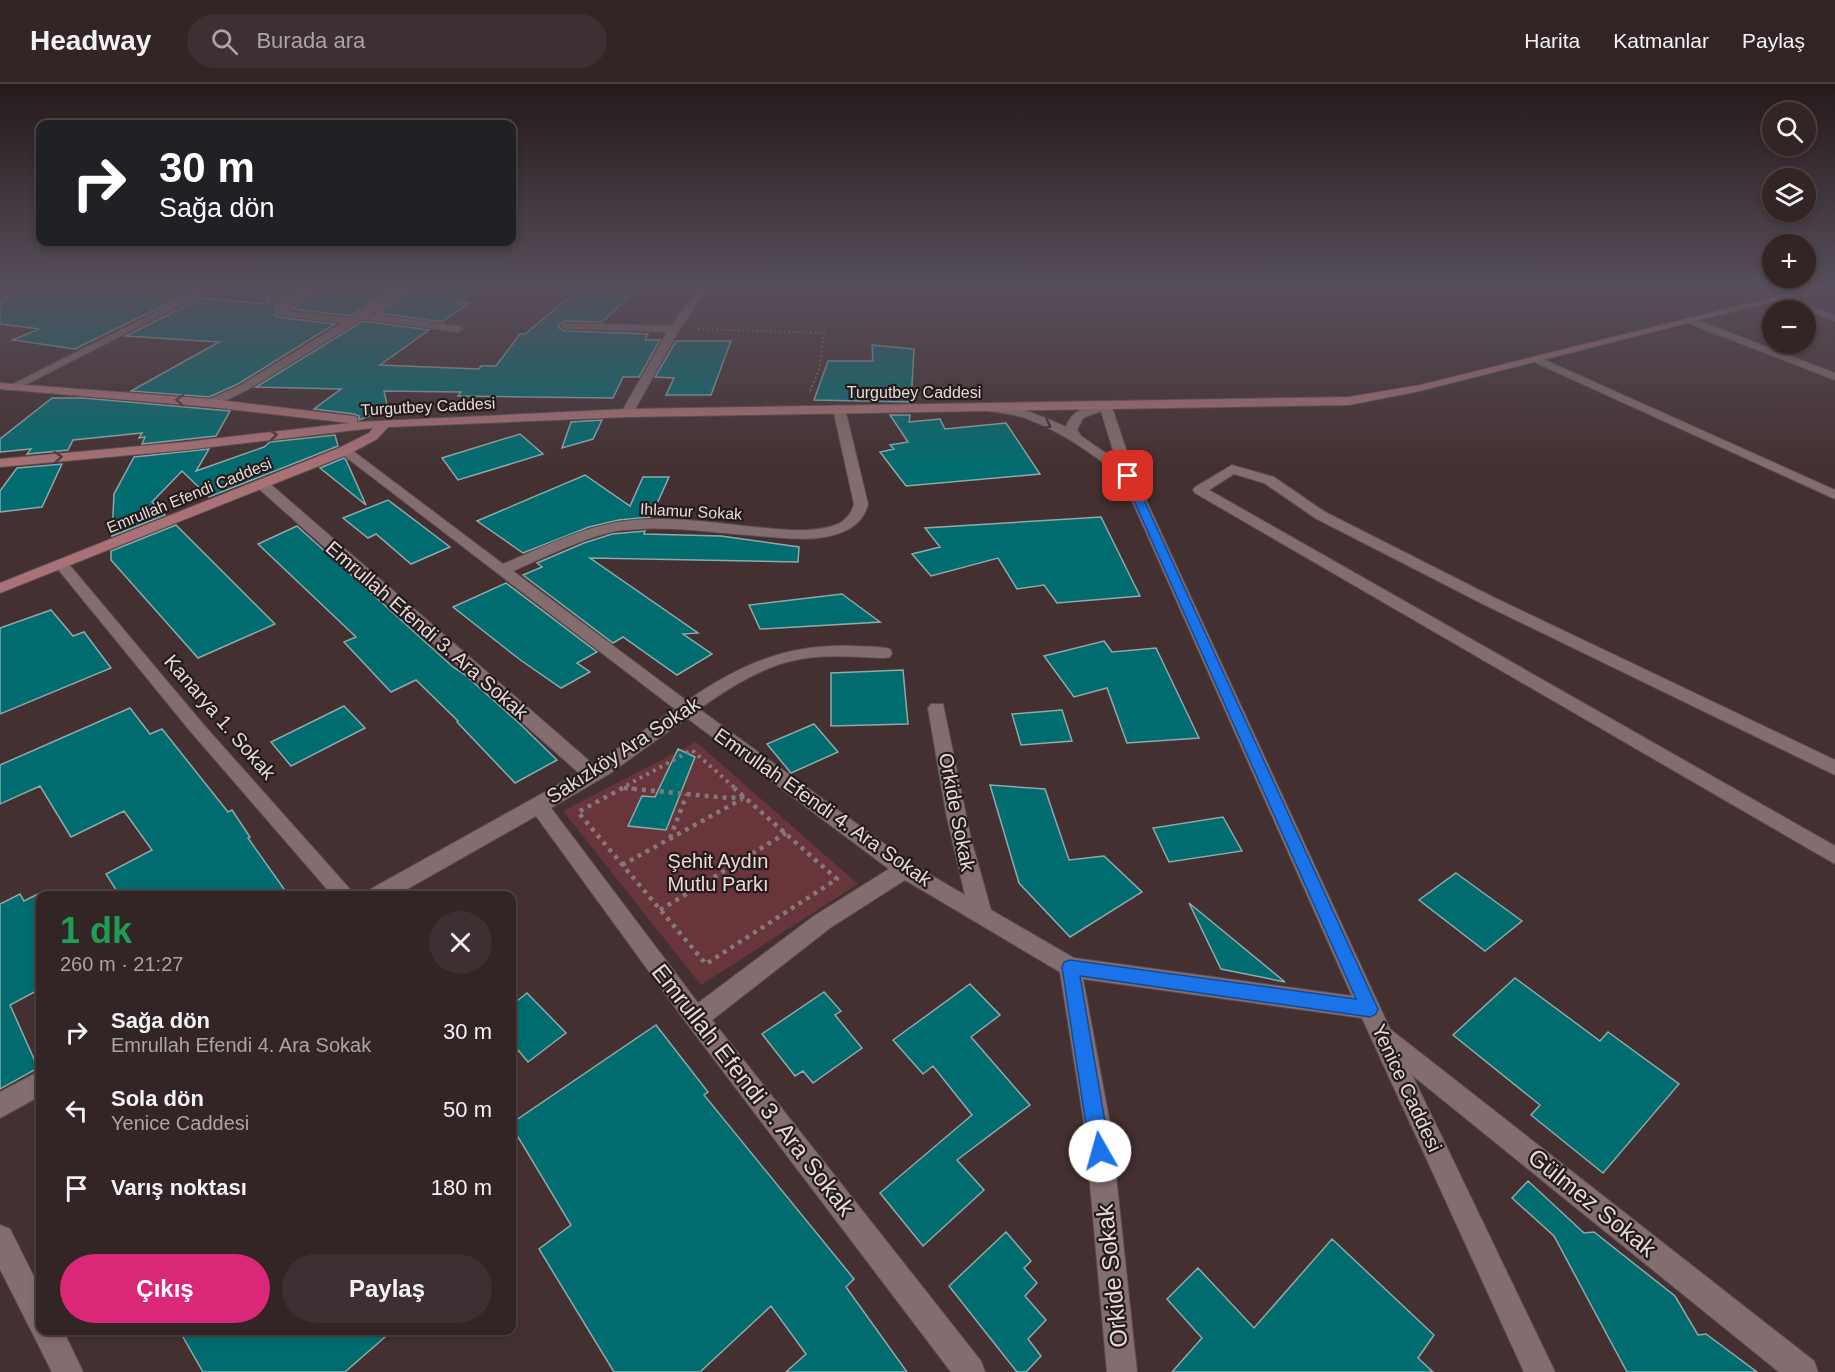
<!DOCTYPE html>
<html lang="tr">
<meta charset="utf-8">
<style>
body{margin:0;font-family:Helvetica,sans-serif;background:#3e3032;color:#f1f3f6;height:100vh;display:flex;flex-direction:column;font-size:22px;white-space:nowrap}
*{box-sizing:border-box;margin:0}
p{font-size:20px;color:#a9a4a7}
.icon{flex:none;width:33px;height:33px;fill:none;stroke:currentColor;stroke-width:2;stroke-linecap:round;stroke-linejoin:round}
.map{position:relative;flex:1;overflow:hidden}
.drawer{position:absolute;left:36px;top:807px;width:480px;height:444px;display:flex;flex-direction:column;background:#332425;border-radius:12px;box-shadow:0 3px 9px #0003,0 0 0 2px #4e4142}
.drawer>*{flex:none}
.guide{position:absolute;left:36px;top:36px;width:480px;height:126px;border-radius:12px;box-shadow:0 3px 9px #0003,0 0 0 2px #4e4142;background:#202124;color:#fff;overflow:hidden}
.fabs{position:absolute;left:1762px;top:18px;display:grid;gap:12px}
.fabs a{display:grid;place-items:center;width:54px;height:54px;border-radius:50%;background:#332425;box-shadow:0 3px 9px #0003,0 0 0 2px #4e4142;font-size:30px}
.pin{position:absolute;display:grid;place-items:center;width:51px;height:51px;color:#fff;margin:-26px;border-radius:12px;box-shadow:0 3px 9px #0006}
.me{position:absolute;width:66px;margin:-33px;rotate:353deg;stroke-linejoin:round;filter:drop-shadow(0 0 4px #0008)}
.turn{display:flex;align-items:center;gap:21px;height:126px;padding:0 24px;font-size:27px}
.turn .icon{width:78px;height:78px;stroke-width:2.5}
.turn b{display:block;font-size:42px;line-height:51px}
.round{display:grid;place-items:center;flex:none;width:63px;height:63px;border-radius:32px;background:#3e3032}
.head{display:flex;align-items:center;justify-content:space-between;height:102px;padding:0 24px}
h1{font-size:36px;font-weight:700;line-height:45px;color:#1e9e55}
.cta{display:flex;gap:12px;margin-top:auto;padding:12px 24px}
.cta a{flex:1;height:69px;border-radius:36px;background:#db2777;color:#fff;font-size:24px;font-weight:700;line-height:69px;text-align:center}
.cta a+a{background:#3e3032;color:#f1f3f6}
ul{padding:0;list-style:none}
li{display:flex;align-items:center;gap:18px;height:78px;padding:0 24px}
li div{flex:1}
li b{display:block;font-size:22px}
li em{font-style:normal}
header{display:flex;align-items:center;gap:36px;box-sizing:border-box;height:84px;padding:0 30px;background:#332425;border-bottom:2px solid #4e4142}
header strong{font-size:28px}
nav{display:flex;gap:33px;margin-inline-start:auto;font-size:21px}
.search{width:420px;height:54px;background:#3e3032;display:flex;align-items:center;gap:15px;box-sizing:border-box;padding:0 21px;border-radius:33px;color:#a9a4a7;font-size:22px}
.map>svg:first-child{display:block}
</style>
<header>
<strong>Headway</strong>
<div class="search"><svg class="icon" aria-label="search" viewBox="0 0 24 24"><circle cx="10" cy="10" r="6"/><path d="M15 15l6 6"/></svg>Burada ara</div>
<nav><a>Harita</a><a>Katmanlar</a><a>Paylaş</a></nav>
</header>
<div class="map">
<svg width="1835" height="1288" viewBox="0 0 1835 1288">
<rect width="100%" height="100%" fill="#443031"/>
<!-- green -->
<path fill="#68353a" d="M696,658L858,800L701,901L563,727Z"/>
<!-- building -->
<path fill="#016c70" stroke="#8fa9aa" stroke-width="1.5" d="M31,205H119L183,212L75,265L13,256L39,245L0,240V217Z
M268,205H301L277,219L275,231L277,233L335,240L238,300L209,313L131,307L219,258L126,252L201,214L267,220Z
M318,205H395L350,232L292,225Z
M412,205H478L457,218L469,219L442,238L377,229Z
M578,206L631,210L602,238L565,237L559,240V244L565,247L648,250L645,256H660L639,293H623L613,314L458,312L461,308L384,307L388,325L359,336V332L354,330L314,325L341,305L256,303L363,237L429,246L380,281L479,285L481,282H496L520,250H525Z
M676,257H731L711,311H666L674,294L655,293Z
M872,261L914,265L911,318L814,316L828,277H873Z
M52,314H83L230,327L216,352L142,360L145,353L139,354L142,349L73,356L68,366L27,370L31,365L0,368V355Z
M890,331H910L909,338L940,335L945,345L1006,339L1040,390L906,402L880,368L894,365L890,361L908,358Z
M602,336L593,355L562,364L571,338Z
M520,350L543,370L458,396L442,374Z
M335,351L338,362L209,413L182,387L152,418L165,431L112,452L114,410L134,373L209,365L196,387L264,363L270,358Z
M344,374L346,376L366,421L320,384Z
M62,380L42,423L0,428V407L17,384Z
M585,391L630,422L643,393H669L651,433L619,436L589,443L523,469L477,437Z
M388,416L450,463L411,480L376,450L368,454L343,434Z
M1101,433L1140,512L1057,519L1044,501L1017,505L998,474L931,492L912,470L940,463L925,444Z
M176,441L275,540L198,574L111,476V467Z
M297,442L453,583L464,590L519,639L557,676L515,699L457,638L458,637L416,596L391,608L344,558L356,553L258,460Z
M645,447L644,450L721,452L799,463L798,478L590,474L698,549L683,550L712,570L677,591L623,553L613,559L523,491L542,483L537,479L584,459L612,450Z
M506,499L597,568L577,579L590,588L561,604L519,575L453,523Z
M842,510L880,538L760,545L749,521Z
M51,526L73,552L84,548L111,584L0,630V544Z
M1104,557L1112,568L1156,564L1199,654L1127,659L1107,604L1074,613L1044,572Z
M903,586L908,640L831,642V589Z
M344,622L365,644L291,682L271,658Z
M130,624L150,650L162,645L228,728L232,726L250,753L248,754L289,812H120L106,790L152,766L124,727L71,753L40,702L0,720V681Z
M1062,626L1072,657L1021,661L1012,630Z
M814,640L838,668L791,689L767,660Z
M678,665L695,673L666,746L628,742L642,712L655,713Z
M990,701L1045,705L1069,776L1104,772L1142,808L1070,853L1019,799Z
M1223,733L1242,767L1169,778L1153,744Z
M1456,789L1522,837L1485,867L1419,816Z
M40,809V905L10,921L38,984L0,1005V820L20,810L24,817Z
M1189,819L1285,898L1221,885Z
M1515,894L1600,957L1608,948L1679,1000L1603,1089L1531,1031L1540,1021L1453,951Z
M970,900L1000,931L971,953L1030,1021L957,1076L984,1106L923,1162L880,1109L972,1031L933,982L923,990L893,956Z
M824,908L841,927L835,931L862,964L813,999L803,987L795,992L762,950Z
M527,909L566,949L528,978L512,959V921Z
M656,941L708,1008L704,1011L854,1195L846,1203L907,1288H786L806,1270L771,1222L700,1288H614L539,1165L571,1141L512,1043V1039Z
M1528,1097L1584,1149L1594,1148L1675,1212L1698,1251L1706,1250L1757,1288H1627L1554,1152L1512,1114Z
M1006,1148L1031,1177L1024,1184L1037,1199L1025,1212L1046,1236L1028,1255L1041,1272L1026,1288H1017L949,1202Z
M1332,1155L1434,1251L1418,1274L1433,1288H1172L1202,1254L1167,1215L1198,1184L1254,1244Z
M179,1246H393L345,1288H203Z"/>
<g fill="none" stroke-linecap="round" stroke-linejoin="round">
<defs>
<path id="minor" d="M201,205H213L15,306H7L5,304Z
M305,205H316L286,227L351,234L399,205H410L371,230L458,242L463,245L458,248L363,235L247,306L215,322H207V316L239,302L342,239L277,231L278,221Z
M698,205H708L679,246L633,329L627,333L623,332L621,329L667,248L565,245L560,242L565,239L671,242Z
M1778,211L1835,231V237L1775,216L1773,214Z
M1689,233L1835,289V296L1685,238L1684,236Z
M1536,272L1835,406V415L1532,277L1531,275Z
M1106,319L1112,323L1135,392L1390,945L1814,1277L1818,1288H1779L1412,991L1555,1288H1524L1362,934L1083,895L1111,1045L1137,1288H1107L1085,1045L1060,888L905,796L830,844L712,936L981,1277L985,1288H951L688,941L536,732L395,812H366L369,806L579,689L258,404L256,401L258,398H268L594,681L675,625L338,367L344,363L349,364L503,480C539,465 581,444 619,438C666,430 718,440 765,444C786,446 808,448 829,443C842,440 851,432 854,420L833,325L839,321L845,325L868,420C864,436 853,445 837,450C813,458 785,454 760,452C715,449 669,441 624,446C593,449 543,474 513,487L687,617C740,580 787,560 853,562C865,563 878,562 890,565L892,569L890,573L884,574C857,573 828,570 801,575C764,581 729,604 699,625L912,780L965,811L946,729L928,624L931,620H943L971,755L991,826L1074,874L1352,912L1121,392C1091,369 1061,347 1025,334C1013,330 1000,329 988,327L986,324C1000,312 1050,336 1066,343C1072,325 1088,322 1106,319ZM1101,327L1116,376L1081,352L1077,346L1083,334ZM687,634L889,785L814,832L698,919L551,724L609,690Z
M1232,381L1274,393L1325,428L1495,514L1835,676V691L1483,520L1315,434L1264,399L1234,390L1209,406L1835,762V780L1195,409L1193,406L1195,403Z
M62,477L67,478L203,640L356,812H333L191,648L57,484L55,481Z
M40,987V1012L0,1034V1008Z
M0,1141L10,1145L40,1205V1246H63L83,1288H52L0,1185Z"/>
<path id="major" d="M1806,205H1822L1420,307L1349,321L627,333L388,343L377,355L349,370L0,509V499L339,364L369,349L373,344L185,366L0,383V375L185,358L350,339L211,323L0,305V299L211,315L353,332L357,333V338L627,325L1349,313L1420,301Z"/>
</defs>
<!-- minor casing -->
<use href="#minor" stroke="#5e4e4f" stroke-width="2"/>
<!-- major casing -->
<use href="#major" stroke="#5e4e4f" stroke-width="2"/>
<!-- path-far2 -->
<path stroke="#877" stroke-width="2" stroke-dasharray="1.5 3" stroke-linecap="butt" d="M698,245L824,249L819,285L810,308"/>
<!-- path-far1 -->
<path stroke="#877" stroke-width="4" stroke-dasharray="3 4.5" stroke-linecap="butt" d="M624,704L637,705
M620,705L692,666L736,705"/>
<!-- path -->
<path stroke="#877" stroke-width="4.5" stroke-dasharray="4 5" stroke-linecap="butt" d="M623,704L578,728L706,880L837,795L734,704
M624,704L728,714L745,713
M670,754L687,710
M622,781L742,715
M660,826L786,749"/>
<!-- minor -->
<use href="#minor" fill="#846d6e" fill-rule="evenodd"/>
<!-- major -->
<use href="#major" fill="#a87276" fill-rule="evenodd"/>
</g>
<!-- one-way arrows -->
<defs><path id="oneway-chevron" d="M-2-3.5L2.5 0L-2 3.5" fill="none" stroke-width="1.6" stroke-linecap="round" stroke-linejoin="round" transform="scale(1.5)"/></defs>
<g stroke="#52393b">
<use href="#oneway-chevron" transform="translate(180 316) rotate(-176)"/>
<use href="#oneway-chevron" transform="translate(273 351) rotate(-6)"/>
<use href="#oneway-chevron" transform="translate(58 373) rotate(-5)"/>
</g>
<use stroke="#3c3030" href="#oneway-chevron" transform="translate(1047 341) rotate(26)"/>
<!-- sky -->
<linearGradient id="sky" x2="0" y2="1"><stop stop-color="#251a1b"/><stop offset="0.53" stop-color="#564e5a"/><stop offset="1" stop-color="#564e5a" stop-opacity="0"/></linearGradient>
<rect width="1835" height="385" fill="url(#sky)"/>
<!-- route -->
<path fill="#1a73e8" stroke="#114b97" stroke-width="1.5" d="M1128,388L1133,392L1378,925L1376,930L1370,933L1080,892L1110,1067L1107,1074L1100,1077L1093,1074L1090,1067L1062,883L1064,878L1070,876L1356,915L1123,392Z"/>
<g text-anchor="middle" stroke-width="4.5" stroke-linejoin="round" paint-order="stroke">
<!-- far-street labels -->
<g font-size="16" fill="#e6d9d9" stroke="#241b1b">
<text x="914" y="314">Turgutbey Caddesi</text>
<text transform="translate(428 322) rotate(-3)" y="6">Turgutbey Caddesi</text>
<text transform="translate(189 411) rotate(-22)" y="6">Emrullah Efendi Caddesi</text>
<text transform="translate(691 427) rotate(3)" y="6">Ihlamur Sokak</text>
</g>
<!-- street labels -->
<g font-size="20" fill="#e6d9d9" stroke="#241b1b">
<text transform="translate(427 546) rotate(41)" y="7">Emrullah Efendi 3. Ara Sokak</text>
<text transform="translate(220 633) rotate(49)" y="7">Kanarya 1. Sokak</text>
<text transform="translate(623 666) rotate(-33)" y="7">Sakızköy Ara Sokak</text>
<text transform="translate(823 723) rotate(35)" y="7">Emrullah Efendi 4. Ara Sokak</text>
<text transform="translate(957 728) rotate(79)" y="7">Orkide Sokak</text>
<text transform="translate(1407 1004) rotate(65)" y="7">Yenice Caddesi</text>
</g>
<!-- park labels -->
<g font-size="20" fill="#efd7d8" stroke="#241b1b">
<text x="718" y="784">Şehit Aydın<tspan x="718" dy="23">Mutlu Parkı</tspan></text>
</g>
<!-- near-street labels -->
<g font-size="24" fill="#e6d9d9" stroke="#241b1b">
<text transform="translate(753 1006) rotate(52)" y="8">Emrullah Efendi 3. Ara Sokak</text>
<text transform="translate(1592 1119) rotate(39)" y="8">Gülmez Sokak</text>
<text transform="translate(1112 1192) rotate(-96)" y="8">Orkide Sokak</text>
</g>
</g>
</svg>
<div class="fabs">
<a><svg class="icon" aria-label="search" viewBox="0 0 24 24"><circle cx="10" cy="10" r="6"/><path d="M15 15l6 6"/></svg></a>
<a><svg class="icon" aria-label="layers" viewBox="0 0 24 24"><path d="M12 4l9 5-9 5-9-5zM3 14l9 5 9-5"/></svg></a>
<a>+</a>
<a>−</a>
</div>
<div class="pin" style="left:1128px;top:392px;background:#d93025"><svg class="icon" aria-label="arrive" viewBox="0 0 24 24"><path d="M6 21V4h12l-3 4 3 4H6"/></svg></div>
<svg class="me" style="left:1100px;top:1067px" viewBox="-20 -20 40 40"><circle r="19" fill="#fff"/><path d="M0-13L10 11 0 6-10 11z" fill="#1a73e8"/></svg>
<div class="guide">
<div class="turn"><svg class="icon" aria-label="right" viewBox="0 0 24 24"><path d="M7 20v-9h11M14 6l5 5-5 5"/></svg><div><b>30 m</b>Sağa dön</div></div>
</div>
<section class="drawer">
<div class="head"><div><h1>1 dk</h1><p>260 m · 21:27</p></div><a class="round"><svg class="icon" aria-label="close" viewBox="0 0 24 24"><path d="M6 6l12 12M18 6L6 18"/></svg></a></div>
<ul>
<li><svg class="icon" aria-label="right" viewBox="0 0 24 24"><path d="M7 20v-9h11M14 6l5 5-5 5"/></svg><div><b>Sağa dön</b><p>Emrullah Efendi 4. Ara Sokak</p></div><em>30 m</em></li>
<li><svg class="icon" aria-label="left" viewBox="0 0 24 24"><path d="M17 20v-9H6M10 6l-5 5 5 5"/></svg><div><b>Sola dön</b><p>Yenice Caddesi</p></div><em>50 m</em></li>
<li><svg class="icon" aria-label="arrive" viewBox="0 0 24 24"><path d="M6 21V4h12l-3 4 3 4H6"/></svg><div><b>Varış noktası</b></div><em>180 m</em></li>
</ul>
<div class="cta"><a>Çıkış</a><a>Paylaş</a></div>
</section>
</div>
